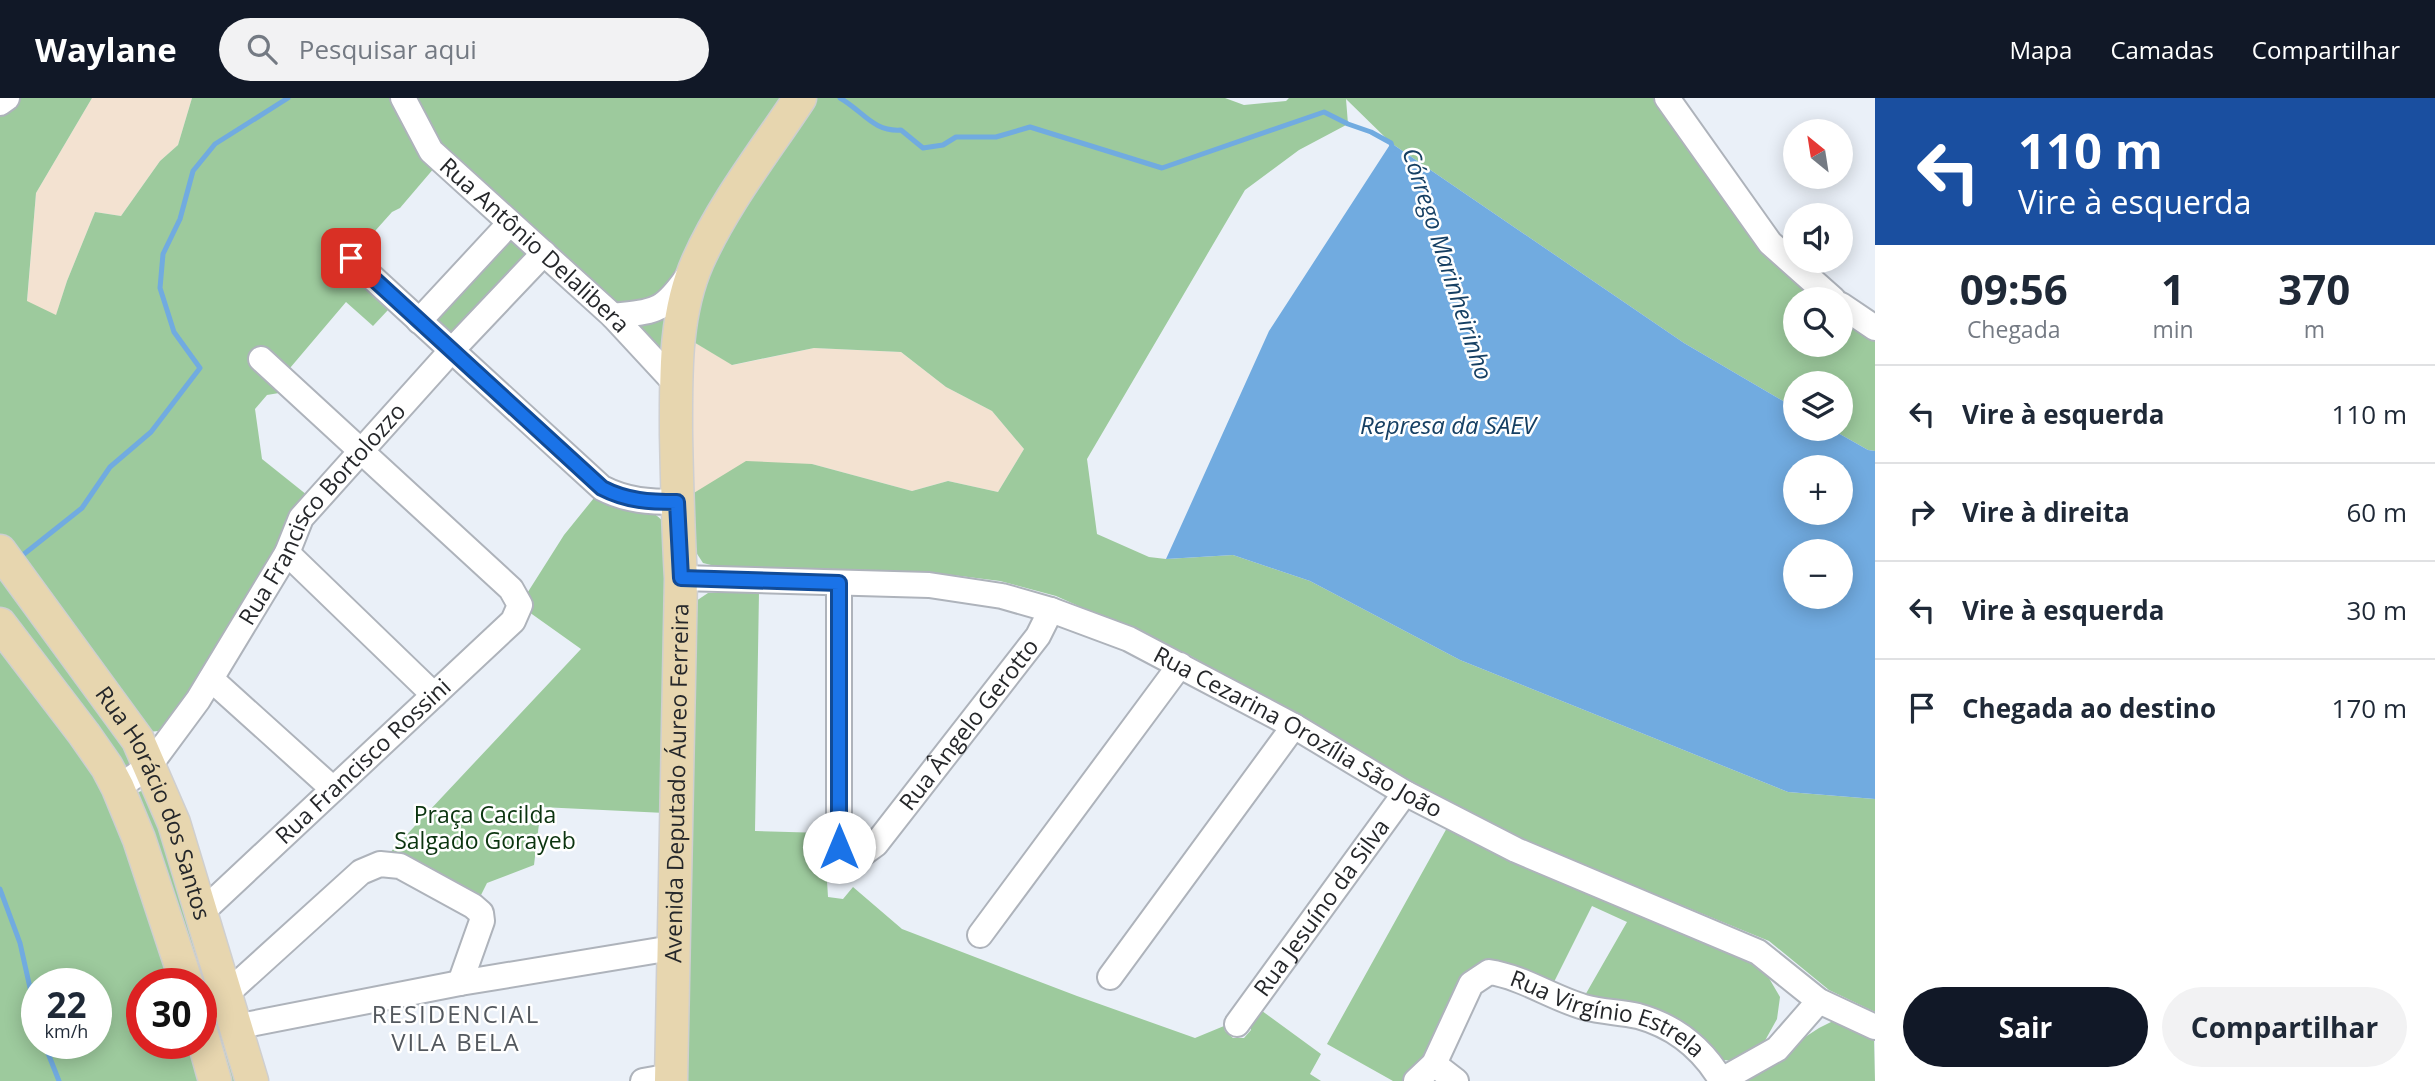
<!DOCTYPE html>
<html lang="pt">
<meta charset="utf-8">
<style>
body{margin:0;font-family:"Open Sans",sans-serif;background:#f2f2f3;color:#1f2937;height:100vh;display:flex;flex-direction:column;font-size:26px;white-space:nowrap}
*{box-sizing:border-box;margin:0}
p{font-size:23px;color:#747a83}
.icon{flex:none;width:38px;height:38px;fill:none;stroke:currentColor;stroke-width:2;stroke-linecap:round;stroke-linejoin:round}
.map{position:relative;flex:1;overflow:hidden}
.sheet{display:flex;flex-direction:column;background:#fff;width:560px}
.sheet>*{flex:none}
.top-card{background:#1a4fa0;color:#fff;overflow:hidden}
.needle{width:46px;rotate:330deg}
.controls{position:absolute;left:1783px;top:21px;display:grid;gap:14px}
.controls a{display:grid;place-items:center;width:70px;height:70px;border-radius:50%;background:#fff;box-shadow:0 4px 18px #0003;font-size:35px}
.speed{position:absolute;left:21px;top:870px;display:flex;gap:14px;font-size:35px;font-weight:700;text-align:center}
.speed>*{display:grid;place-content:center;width:91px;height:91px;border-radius:50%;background:#fff;box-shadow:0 4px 18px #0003;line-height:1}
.speed small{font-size:18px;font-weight:400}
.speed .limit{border:10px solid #d22;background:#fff;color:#111}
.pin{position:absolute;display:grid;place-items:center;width:60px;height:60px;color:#fff;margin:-30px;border-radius:14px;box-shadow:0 4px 10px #0006}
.me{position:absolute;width:77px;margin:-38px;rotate:0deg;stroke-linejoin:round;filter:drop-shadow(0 0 5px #0008)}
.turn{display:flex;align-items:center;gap:24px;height:147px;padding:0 28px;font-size:32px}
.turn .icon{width:91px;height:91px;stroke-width:2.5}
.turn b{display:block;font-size:49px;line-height:60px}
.eta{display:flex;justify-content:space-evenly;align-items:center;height:119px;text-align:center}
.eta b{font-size:42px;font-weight:700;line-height:49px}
.cta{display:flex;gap:14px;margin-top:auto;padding:14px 28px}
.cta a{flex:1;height:80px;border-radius:42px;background:#111827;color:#fff;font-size:28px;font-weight:700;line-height:80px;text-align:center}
.cta a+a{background:#f2f2f3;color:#1f2937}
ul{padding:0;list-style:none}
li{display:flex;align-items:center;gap:21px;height:98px;padding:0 28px;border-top:2px solid #e0e1e3}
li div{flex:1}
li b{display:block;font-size:26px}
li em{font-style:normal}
header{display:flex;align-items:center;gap:42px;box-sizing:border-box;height:98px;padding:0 35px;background:#111827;color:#fff}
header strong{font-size:33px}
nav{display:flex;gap:38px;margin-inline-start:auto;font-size:24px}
.search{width:490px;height:63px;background:#f2f2f3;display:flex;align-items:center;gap:18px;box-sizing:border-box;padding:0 24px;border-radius:38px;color:#747a83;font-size:26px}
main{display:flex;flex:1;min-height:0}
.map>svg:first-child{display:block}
</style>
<header>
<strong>Waylane</strong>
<div class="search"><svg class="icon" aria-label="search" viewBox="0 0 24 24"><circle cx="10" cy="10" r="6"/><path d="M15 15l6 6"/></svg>Pesquisar aqui</div>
<nav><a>Mapa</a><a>Camadas</a><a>Compartilhar</a></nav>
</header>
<main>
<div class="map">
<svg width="1875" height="983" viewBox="0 0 1875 983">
<rect width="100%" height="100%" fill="#eaf0f8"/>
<!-- commercial -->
<path fill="#f3e2d1" d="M92,0H192L178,47L160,63L121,118L95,114L67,183L56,218L27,204L36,95Z
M687,240L733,267L814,250L901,254L946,289L992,313L1024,351L998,394L948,383L912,393L812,366L684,401Z"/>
<!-- green -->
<path fill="#9dca9d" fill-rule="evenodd" d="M16,0H92L36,95L27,203L56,217L67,183L95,114L121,118L160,63L178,47L192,0H395L435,69L400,110L392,114L358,152L342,163L346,173L388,212L373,228L346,204L290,270L270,252L263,251L285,294L267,297L255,311L262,361L307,397L192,597L158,633L149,634L13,448L0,437V13Z
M412,0H789L693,152L655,203L636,208L614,205L438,46Z
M807,0H1225L1244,7L1286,3L1289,0H1655L1822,201H1796V247H1841V216L1875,240V353L1868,352L1831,331H1841V285H1796L1795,310L1684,245L1391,45L1346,1L1348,26L1299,52L1245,92L1087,361L1097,436L1149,459L1166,461L1233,457L1310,483L1460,562L1788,694L1875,701V914L1829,892L1769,843L1520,741L1413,684L1189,557L1056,498L1000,483L928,474L727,471L703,465L688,442L684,401L746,363L812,366L912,393L948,383L998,394L1024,351L992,313L946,289L901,254L814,250L732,267L687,240L704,168Z
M513,141L529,155L454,240L432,222L504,142Z
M666,216L667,269L634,225Z
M598,395C623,403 650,406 667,428L665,715L541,709L534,767L487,785L478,803L383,762L581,551L529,514L526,497L564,437Z
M0,468L136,664L125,672L0,509Z
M759,494L755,733L824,735L828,799L843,801L853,789L902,831L1077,898L1195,940L1224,928L1225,933L1233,940H1244L1251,932V921L1258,910L1321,956L1310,976L1321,983H679L690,507L708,495Z
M0,538L101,672L180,885L142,886V945H197L208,983H0ZM37,886H96V945H37Z
M144,692L149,694L210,894L203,897L201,886L136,695Z
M1448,728L1553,782L1747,860L1766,875L1780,899L1777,921L1762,948L1736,963L1723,962L1710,950L1584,899L1627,824L1592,808L1552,888L1513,867L1491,866L1426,960L1405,983H1393L1327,946Z
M1835,922L1860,932L1874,942L1875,983H1738L1819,930Z
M223,927L242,983H224L213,930Z"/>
<!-- water -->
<path fill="#71abe0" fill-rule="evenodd" d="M1391,45L1684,245L1795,310L1796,331H1831L1868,352L1875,353V701L1788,694L1460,562L1310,483L1233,457L1166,461L1269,233ZM1796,369H1841V415H1796ZM1796,453H1841V499H1796Z"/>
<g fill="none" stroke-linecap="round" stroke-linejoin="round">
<!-- stream -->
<path stroke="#71abe0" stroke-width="5" d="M840,0C863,13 873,34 901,32L923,50L943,47L956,39H996L1030,29L1162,70L1324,14L1348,26L1371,34L1391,45L1393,52
M19,460L82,410L110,369L151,334L200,270L174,234L160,190L163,156L180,121L193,73L215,46L288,0
M0,791L20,845L37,921
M44,945L59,983"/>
<defs>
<g id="minor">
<path id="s1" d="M403,0L431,53L613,218L676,286"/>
<path d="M1667,0L1770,145L1833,201"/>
<path d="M0,5L7,0"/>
<path d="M351,160L602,390C627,403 650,404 677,404"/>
<path d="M1841,207L1875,230"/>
<path d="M613,218C656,213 662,215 688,178"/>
<path d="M419,223L510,125"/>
<path d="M287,455L434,597"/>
<path id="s2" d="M681,480L929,487L1002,498L1051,512L1129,541L1294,628L1405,695L1516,752L1758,854L1819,903L1875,929"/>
<path id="s3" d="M839,486V749L850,765L876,746L1038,538L1051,512"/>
<path d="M211,581L333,691"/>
<path id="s4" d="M118,690L150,667L198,602L287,455L301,420L451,253L544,155"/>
<path id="s5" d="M201,815L513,523L520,507L511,491L261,261"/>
<path d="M980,837L1180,567"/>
<path d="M1110,879L1294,628"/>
<path d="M201,919L361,774L380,766L400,768L473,808L481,815L482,823L460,885"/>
<path id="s6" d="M1237,926L1405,695"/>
<path d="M235,929L460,885L672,850"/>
<path d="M1434,966L1456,983"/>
<path d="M643,983L671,978"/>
<path id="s7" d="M1416,983L1434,966L1471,886L1489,874C1523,879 1552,900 1584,909C1602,914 1620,914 1638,918C1674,928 1702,950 1721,982"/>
<path d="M1720,983L1777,951L1819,903"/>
</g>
<g id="major">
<path id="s8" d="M0,453L138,642L174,725L252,983"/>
<path d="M0,526L84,636L107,669L118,690L139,741L187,886"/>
<path d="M201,933L215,983"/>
<path id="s9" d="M671,983L681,480C678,432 677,384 676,336C676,278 674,217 698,163C724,105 765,53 800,0"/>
</g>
</defs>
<!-- minor casing -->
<use href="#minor" stroke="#aeb3bb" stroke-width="28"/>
<!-- major casing -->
<use href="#major" stroke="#cfcfd0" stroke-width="35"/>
<!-- minor -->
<use href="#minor" stroke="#fff" stroke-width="24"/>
<!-- major -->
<use href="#major" stroke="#e7d6af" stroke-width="32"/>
</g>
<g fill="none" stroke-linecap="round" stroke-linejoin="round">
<defs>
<path id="route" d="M351,160L602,390C627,403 650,404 677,404L681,480L839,485V749"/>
</defs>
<!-- route casing -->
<use href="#route" stroke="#114b97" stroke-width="18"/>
<!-- route -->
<use href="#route" stroke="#1a73e8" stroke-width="12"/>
</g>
<g text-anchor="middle" stroke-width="5" stroke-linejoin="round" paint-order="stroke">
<!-- street labels -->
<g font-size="23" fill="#25272a" stroke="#fff">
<text dy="8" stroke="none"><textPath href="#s1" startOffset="200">Rua Antônio Delalibera</textPath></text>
<text dy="8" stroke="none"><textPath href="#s4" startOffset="345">Rua Francisco Bortolozzo</textPath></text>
<text dy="8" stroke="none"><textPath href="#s3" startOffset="466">Rua Ângelo Gerotto</textPath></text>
<text dy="8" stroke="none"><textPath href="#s2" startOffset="649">Rua Cezarina Orozília São João</textPath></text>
<text dy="8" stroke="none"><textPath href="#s5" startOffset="222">Rua Francisco Rossini</textPath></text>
<text dy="8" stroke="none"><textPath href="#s9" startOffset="298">Avenida Deputado Áureo Ferreira</textPath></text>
<text dy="8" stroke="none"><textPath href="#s8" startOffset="298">Rua Horácio dos Santos</textPath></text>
<text dy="8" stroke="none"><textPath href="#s6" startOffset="144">Rua Jesuíno da Silva</textPath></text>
<text dy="8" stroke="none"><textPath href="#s7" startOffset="261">Rua Virgínio Estrela</textPath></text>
</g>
<!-- park labels -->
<g font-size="23" fill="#0b340f" stroke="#fff">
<text x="485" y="725">Praça Cacilda<tspan x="485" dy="26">Salgado Gorayeb</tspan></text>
</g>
<!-- water labels -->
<g font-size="24" font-style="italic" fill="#153f63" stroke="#fff">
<text transform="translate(1447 166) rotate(72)" y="8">Córrego Marinheirinho</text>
<text x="1448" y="336">Represa da SAEV</text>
</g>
<!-- neighbourhood labels -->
<g font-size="24" letter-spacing="2" fill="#53585e" stroke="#fff">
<text x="456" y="925">RESIDENCIAL<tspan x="456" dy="28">VILA BELA</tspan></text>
</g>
</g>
</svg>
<div class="controls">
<a><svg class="needle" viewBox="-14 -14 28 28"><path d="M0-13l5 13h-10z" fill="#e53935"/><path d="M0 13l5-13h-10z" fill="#747a83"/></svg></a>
<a><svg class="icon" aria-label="sound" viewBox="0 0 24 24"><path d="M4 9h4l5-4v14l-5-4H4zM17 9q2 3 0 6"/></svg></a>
<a><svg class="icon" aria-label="search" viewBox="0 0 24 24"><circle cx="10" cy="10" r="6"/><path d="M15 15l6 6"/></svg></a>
<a><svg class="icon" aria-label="layers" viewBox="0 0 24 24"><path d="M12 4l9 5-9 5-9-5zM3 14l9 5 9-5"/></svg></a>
<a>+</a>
<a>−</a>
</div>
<div class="speed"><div>22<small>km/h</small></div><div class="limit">30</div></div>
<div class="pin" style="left:351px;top:160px;background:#d93025"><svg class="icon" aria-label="arrive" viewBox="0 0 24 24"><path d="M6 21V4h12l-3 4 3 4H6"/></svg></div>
<svg class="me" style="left:839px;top:749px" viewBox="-20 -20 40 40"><circle r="19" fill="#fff"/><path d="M0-13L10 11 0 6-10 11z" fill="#1a73e8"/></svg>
</div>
<section class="sheet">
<div class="top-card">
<div class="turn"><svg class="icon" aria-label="left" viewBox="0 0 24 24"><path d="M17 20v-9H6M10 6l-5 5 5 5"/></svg><div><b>110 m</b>Vire à esquerda</div></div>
</div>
<div class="eta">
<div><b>09:56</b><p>Chegada</p></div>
<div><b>1</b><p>min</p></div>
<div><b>370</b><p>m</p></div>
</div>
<ul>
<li><svg class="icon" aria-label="left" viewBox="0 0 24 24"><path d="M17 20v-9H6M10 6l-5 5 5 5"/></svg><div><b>Vire à esquerda</b></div><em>110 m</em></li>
<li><svg class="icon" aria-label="right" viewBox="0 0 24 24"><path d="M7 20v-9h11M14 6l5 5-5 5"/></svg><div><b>Vire à direita</b></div><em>60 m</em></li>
<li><svg class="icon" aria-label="left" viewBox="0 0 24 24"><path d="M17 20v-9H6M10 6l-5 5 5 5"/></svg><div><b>Vire à esquerda</b></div><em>30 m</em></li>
<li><svg class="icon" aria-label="arrive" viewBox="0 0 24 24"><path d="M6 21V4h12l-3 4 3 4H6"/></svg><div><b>Chegada ao destino</b></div><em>170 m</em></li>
</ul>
<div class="cta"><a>Sair</a><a>Compartilhar</a></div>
</section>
</main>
